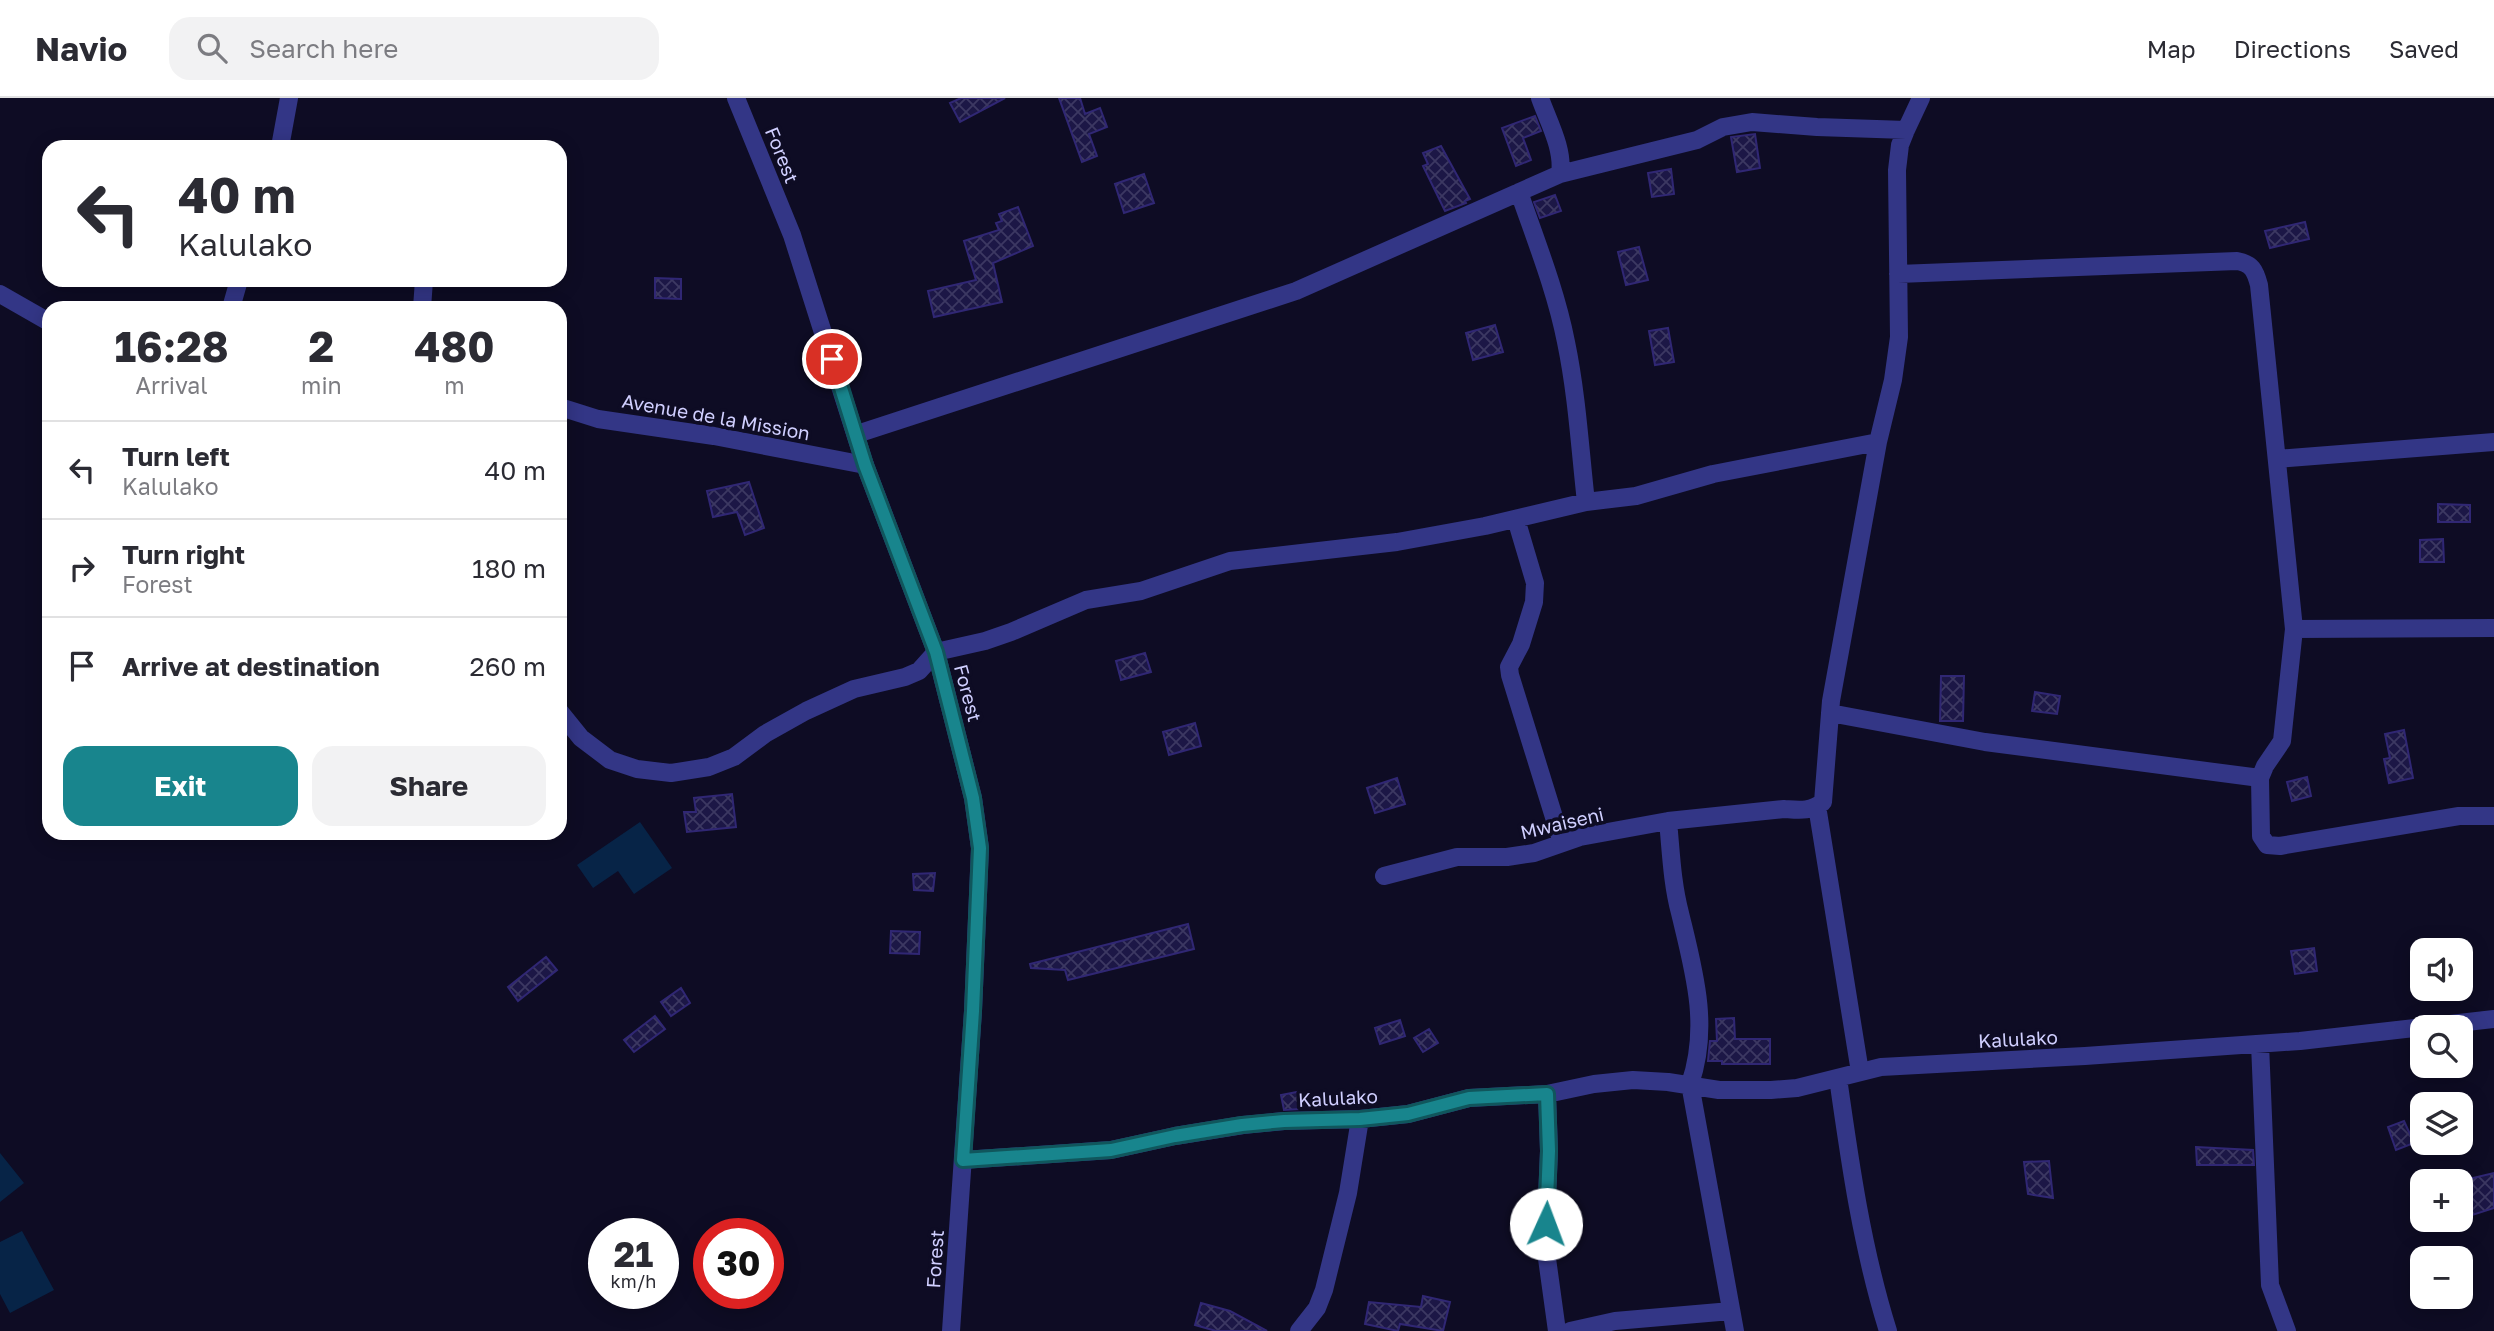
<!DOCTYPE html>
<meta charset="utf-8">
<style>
body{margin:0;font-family:"Golos Text",sans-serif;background:#f2f2f3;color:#2b2b33;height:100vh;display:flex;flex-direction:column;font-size:26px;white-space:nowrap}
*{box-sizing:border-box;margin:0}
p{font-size:23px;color:#7c7c81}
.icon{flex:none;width:38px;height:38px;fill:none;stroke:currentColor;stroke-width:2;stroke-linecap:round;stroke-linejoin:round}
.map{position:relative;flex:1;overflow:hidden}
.sheet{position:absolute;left:42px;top:203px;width:525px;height:539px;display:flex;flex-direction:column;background:#fff;border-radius:21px;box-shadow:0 4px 18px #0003}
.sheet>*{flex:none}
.banner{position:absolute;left:42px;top:42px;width:525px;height:147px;border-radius:21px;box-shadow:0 4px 18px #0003;background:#fff;color:#2b2b33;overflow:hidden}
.controls{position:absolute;left:2410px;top:840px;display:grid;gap:14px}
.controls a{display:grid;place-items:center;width:63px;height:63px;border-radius:14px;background:#fff;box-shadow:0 4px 18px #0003;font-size:35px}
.speed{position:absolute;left:588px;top:1120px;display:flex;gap:14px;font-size:35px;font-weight:700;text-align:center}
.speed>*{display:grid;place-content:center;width:91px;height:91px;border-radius:50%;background:#fff;box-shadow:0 4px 18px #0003;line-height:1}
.speed small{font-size:18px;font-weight:400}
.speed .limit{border:10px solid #d22;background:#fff;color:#111}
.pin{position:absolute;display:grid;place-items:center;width:60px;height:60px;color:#fff;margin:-30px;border:4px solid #fff;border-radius:50%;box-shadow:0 2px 7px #0007}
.me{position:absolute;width:77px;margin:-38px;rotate:2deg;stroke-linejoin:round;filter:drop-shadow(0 0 5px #0008)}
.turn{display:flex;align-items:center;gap:24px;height:147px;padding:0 21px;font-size:32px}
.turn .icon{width:91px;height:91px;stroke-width:2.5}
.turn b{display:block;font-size:49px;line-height:60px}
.eta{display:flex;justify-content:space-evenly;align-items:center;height:119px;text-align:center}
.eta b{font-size:42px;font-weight:700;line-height:49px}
.button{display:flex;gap:14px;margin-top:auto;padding:14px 21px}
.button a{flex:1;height:80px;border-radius:21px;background:#18858d;color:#fff;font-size:28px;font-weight:700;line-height:80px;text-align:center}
.button a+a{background:#f2f2f3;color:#2b2b33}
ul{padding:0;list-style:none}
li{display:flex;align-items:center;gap:21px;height:98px;padding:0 21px;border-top:2px solid #e1e1e2}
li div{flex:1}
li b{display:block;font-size:26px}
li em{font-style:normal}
header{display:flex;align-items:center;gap:42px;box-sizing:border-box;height:98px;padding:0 35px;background:#fff;border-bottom:2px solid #e1e1e2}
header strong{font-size:33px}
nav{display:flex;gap:38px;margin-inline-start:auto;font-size:24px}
.search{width:490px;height:63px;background:#f2f2f3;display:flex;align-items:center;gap:18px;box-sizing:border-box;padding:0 24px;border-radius:21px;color:#7c7c81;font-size:26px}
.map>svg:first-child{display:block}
</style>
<header>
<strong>Navio</strong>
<div class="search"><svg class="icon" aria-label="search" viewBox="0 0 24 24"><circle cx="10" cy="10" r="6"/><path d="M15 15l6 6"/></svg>Search here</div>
<nav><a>Map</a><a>Directions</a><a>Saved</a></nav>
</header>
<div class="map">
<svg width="2494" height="1233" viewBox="0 0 2494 1233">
<defs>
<pattern id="building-cross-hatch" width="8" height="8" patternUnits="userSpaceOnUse" patternTransform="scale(1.75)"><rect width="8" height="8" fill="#1c1746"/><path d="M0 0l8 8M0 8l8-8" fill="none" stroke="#3c3862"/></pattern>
</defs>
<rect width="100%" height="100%" fill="#0e0c24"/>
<!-- water -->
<path fill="#072447" d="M640,724L672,770L634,796L618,773L593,790L577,767Z
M0,1055L24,1085L0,1104Z
M22,1133L54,1192L10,1215L0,1196V1144Z"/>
<!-- building -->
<path fill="url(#building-cross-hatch)" stroke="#302774" stroke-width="2" d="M961,0H1005L960,24L950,5Z
M1059,0H1080L1085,16L1100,10L1107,29L1089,36L1097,58L1082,64Z
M1535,18L1541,33L1523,40L1531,62L1516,68L1502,30Z
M1755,36L1760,70L1737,74L1731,39Z
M1441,48L1470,101L1465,103L1466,105L1445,113L1423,68L1428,66L1423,55Z
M1671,71L1674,96L1652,99L1648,75Z
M1144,76L1154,105L1124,115L1115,86Z
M1555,97L1561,113L1540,120L1534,104Z
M1018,109L1033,148L993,165L1002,204L934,219L928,193L976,182L964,143L999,132L996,125L1002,123L999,116Z
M2305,124L2309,141L2270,150L2265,133Z
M1639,149L1648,182L1626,187L1618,154Z
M655,180L681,181V201L655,200Z
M1495,227L1503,254L1473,262L1466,235Z
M1668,230L1674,264L1655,267L1649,233Z
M749,384L764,430L745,437L737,414L713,419L707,393Z
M2438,406L2470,407V424H2438Z
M2443,441L2444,464H2420V442Z
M1145,555L1151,574L1121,582L1116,563Z
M1941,578H1964L1963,623H1940Z
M2035,594L2060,598L2057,616L2032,613Z
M1195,625L1201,648L1169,657L1163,634Z
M2404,632L2413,680L2389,685L2384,661L2390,660L2385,636Z
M2307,679L2311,698L2292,703L2287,684Z
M1397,680L1405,706L1375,715L1367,690Z
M732,696L736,729L687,734L684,714H696L694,700Z
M935,775L933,793L914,792L913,776Z
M1188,826L1194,851L1068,882L1065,872L1031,870L1030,866Z
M891,833L920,834L919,856L890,855Z
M2314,850L2317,873L2295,876L2291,853Z
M546,859L557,872L518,903L508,889Z
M681,890L690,905L671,918L661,904Z
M655,918L665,931L634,954L624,942Z
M1734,920L1735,941H1770V966H1722V963H1708L1710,943H1717L1716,921Z
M1400,922L1405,938L1380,946L1375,930Z
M1429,931L1438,945L1423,954L1414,940Z
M1297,994L1300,1011L1284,1012L1281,997Z
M2404,1023L2414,1045L2396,1052L2388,1029Z
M2196,1049L2253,1052L2254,1067H2197Z
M2049,1063L2053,1100L2028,1096L2024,1064Z
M2494,1075V1110L2460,1121V1083Z
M1423,1198L1450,1204L1443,1233L1400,1226L1398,1233L1365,1226L1369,1204L1421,1209Z
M1201,1205L1230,1213L1267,1233H1216L1195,1227Z"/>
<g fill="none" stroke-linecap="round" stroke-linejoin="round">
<!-- minor -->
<path stroke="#333686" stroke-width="18" d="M280,49L289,0
M1560,76L1697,42L1723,29L1752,24L1817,29L1906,32
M1519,94C1536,143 1556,193 1566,244C1577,297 1580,351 1586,404
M1898,176L2237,163C2252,166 2255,172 2259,187L2294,531L2282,643L2265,668L2260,680L2261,738L2267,747L2280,748L2459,718H2494
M0,196L49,224
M231,210L239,182
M422,210L424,182
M560,309L598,321L714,338L865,367
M857,336L1296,193L1560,76C1564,51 1548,23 1540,0
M2277,361L2494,344
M1516,421L1535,485L1534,504L1521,546L1509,569L1510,577L1562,745
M2294,531L2494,530
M560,614L581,640L610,662L637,671L671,675L709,669L734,659L765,636L806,613L854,591L905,579L919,573L936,554L985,543L1011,534L1086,502L1141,493L1230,463L1397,444L1485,428L1586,404L1636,398L1713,376L1878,344
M1830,615L1985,644L2260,680
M1817,708L1860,974
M1668,723C1671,754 1672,785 1680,815C1694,873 1710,928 1690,986L1735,1233
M1384,778L1457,759H1507L1534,755L1580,739L1668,723L1784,711C1799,712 1810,714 1823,704L1831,603L1878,344L1893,282L1899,239L1897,72L1900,47L1906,32L1921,0
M2260,946L2270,1187L2287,1233
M1838,980C1850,1065 1862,1150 1888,1233
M1547,996L1549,1053L1545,1146L1557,1233
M963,1062L1111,1052L1175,1038L1243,1027L1284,1023L1360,1021L1408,1016L1469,1000L1547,996L1594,986L1633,982L1668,984L1719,992H1771L1797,990L1881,969L2085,958L2300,943L2494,921
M1299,1233L1317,1210L1324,1192L1348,1095L1360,1021
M1570,1233L1615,1223L1731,1213"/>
<!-- tertiary -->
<path stroke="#333686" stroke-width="18" d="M736,0L792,137L865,367L936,554L973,700L980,750L973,913L951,1233"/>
</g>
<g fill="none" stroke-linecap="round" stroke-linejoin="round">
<defs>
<path id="route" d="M832,261L865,367L936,554L973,700L980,750L973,913L963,1062L1111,1052L1175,1038L1242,1027L1284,1023L1360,1021L1408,1016L1469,1000L1547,996L1549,1053L1546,1126"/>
</defs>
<!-- route casing -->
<use href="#route" stroke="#10565c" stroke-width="18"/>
<!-- route -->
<use href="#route" stroke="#18858d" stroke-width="12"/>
</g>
<g text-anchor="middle" stroke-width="7" stroke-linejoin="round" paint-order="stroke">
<!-- street labels -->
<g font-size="19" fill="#d0cfff" stroke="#0e0c24">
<text transform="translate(782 57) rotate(68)" y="7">Forest</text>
<text transform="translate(716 319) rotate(10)" y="7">Avenue de la Mission</text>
<text transform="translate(968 595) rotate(75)" y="7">Forest</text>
<text transform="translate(1562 725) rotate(-13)" y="7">Mwaiseni</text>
<text transform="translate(2018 941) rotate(-3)" y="7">Kalulako</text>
<text transform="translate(1338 1000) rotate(-3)" y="7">Kalulako</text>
<text transform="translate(935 1161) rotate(-86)" y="7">Forest</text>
</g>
</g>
</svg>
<div class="controls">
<a><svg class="icon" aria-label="sound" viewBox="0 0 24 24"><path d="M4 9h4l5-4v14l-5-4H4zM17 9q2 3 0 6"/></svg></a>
<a><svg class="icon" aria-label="search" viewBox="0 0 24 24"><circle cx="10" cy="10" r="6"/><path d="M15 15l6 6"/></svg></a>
<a><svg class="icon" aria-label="layers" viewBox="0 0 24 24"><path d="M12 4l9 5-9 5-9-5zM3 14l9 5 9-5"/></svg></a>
<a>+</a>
<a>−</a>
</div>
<div class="speed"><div>21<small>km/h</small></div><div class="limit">30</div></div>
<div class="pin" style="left:832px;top:261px;background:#d93025"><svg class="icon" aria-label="arrive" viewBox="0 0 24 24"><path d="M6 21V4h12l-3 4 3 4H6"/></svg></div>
<svg class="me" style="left:1546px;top:1126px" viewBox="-20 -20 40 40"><circle r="19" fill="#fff"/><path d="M0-13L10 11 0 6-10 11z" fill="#18858d"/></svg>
<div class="banner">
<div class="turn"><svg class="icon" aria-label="left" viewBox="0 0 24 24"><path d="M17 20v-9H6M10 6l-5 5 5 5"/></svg><div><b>40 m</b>Kalulako</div></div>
</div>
<section class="sheet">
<div class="eta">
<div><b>16:28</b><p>Arrival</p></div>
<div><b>2</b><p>min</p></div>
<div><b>480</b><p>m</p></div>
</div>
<ul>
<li><svg class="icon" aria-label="left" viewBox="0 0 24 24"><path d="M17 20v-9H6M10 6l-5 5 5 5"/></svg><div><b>Turn left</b><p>Kalulako</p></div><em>40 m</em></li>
<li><svg class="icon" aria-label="right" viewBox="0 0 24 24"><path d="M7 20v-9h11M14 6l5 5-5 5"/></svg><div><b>Turn right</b><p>Forest</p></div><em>180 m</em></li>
<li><svg class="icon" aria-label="arrive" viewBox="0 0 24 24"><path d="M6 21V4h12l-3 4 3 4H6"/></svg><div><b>Arrive at destination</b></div><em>260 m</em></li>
</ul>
<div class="button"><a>Exit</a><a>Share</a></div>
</section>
</div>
